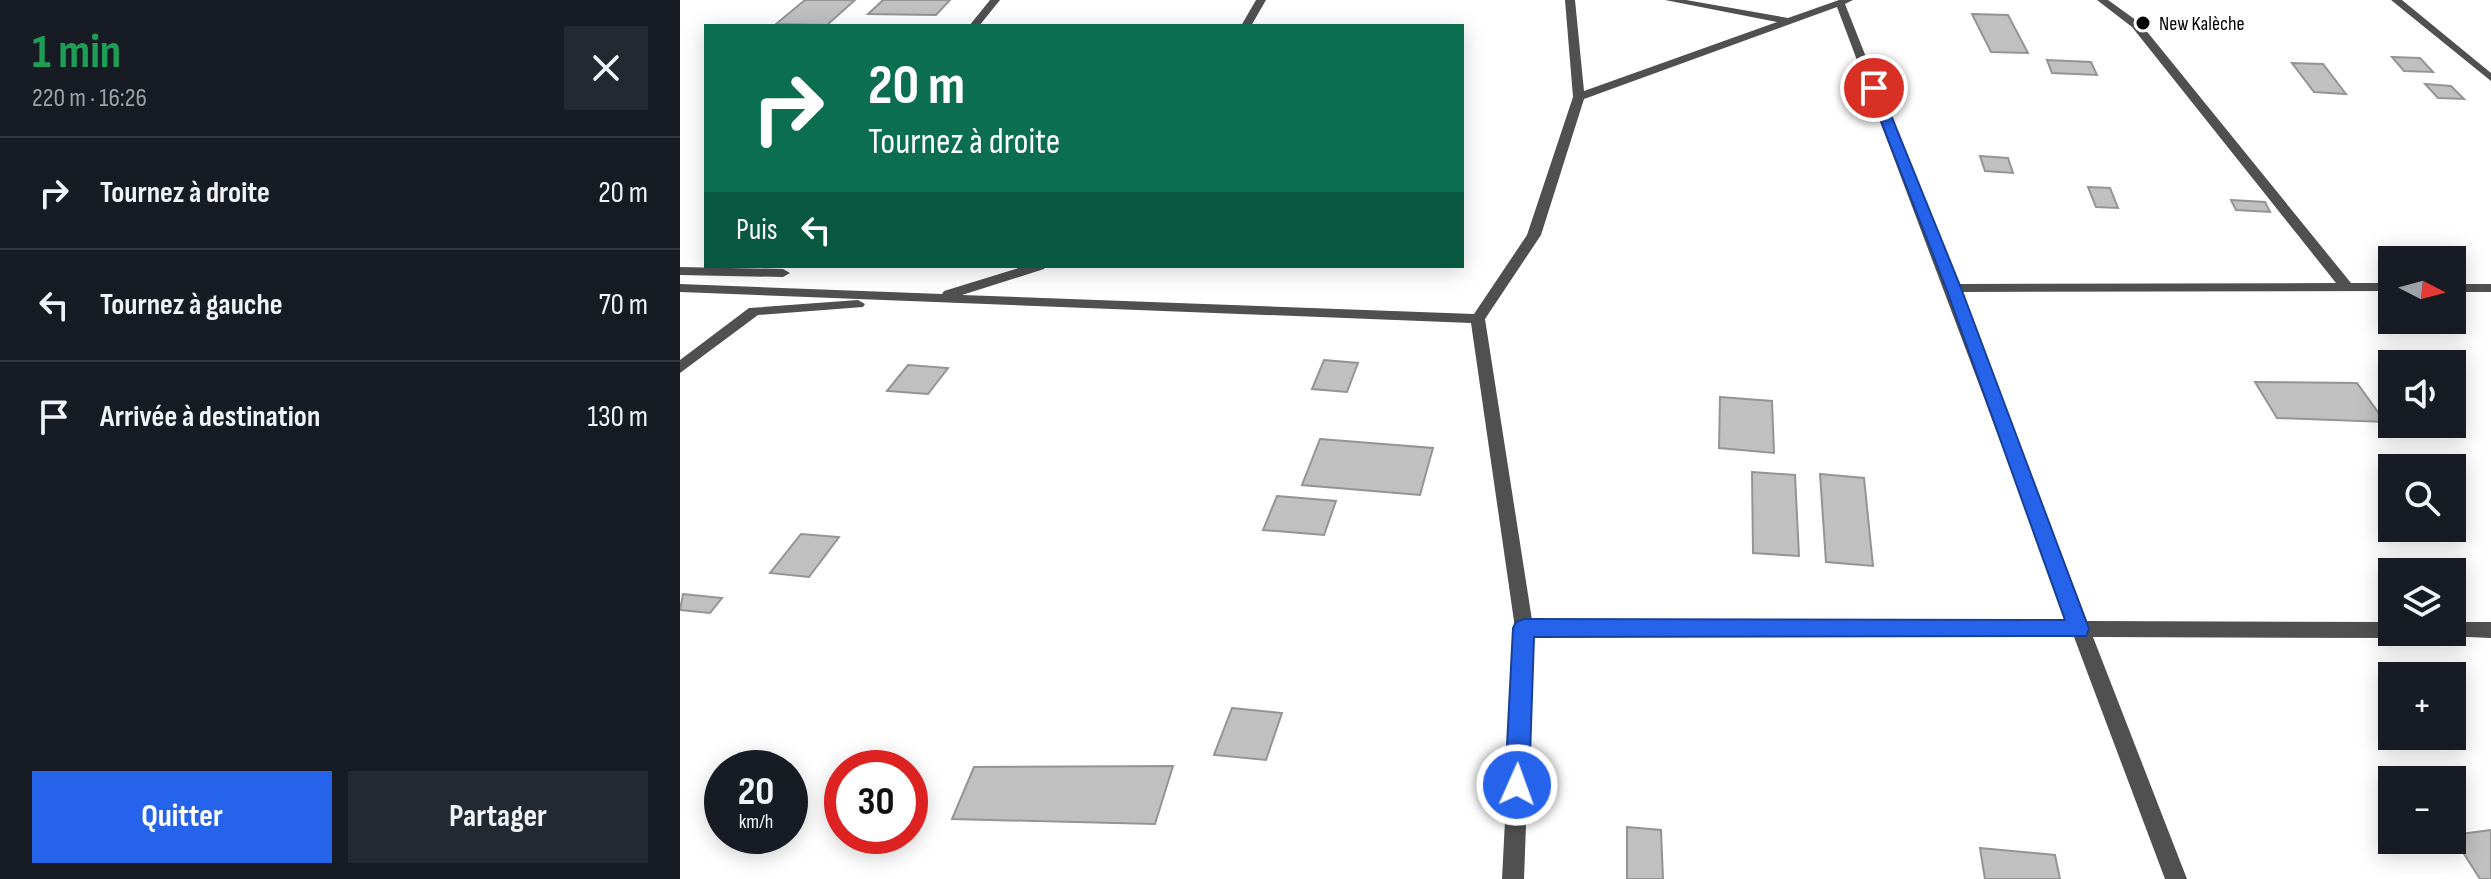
<!DOCTYPE html>
<html lang="fr">
<meta charset="utf-8">
<style>
body{margin:0;font-family:"Sofia Sans Condensed",sans-serif;background:#242831;color:#f1f3f6;height:100vh;display:flex;flex-direction:column;font-size:30px;white-space:nowrap}
*{box-sizing:border-box;margin:0}
p{font-size:26px;color:#9ea1a6}
.icon{flex:none;width:44px;height:44px;fill:none;stroke:currentColor;stroke-width:2;stroke-linecap:round;stroke-linejoin:round}
.map{position:relative;flex:1;overflow:hidden}
.sheet{display:flex;flex-direction:column;background:#171b24;width:680px}
.sheet>*{flex:none}
.guide{position:absolute;left:24px;top:24px;width:760px;height:244px;border-radius:0px;box-shadow:0 4px 20px #0003;background:#0b6e4f;color:#fff;overflow:hidden}
.needle{width:52px;rotate:96deg}
.buttons{position:absolute;left:1698px;top:246px;display:grid;gap:16px}
.buttons a{display:grid;place-items:center;width:88px;height:88px;border-radius:0px;background:#171b24;box-shadow:0 4px 20px #0003;font-size:40px}
.speed{position:absolute;left:24px;top:750px;display:flex;gap:16px;font-size:40px;font-weight:700;text-align:center}
.speed>*{display:grid;place-content:center;width:104px;height:104px;border-radius:50%;background:#171b24;box-shadow:0 4px 20px #0003;line-height:1}
.speed small{font-size:20px;font-weight:400}
.speed .limit{border:12px solid #d22;background:#fff;color:#111}
.pin{position:absolute;display:grid;place-items:center;width:68px;height:68px;color:#fff;margin:-34px;border:4px solid #fff;border-radius:50%;box-shadow:0 2px 8px #0007}
.me{position:absolute;width:88px;margin:-44px;rotate:2deg;stroke-linejoin:round;filter:drop-shadow(0 0 6px #0008)}
.turn{display:flex;align-items:center;gap:28px;height:168px;padding:0 32px;font-size:36px}
.turn .icon{width:104px;height:104px;stroke-width:2.5}
.turn b{display:block;font-size:56px;line-height:68px}
.then{display:flex;align-items:center;height:76px;padding:0 32px;background:#0003;gap:16px;font-size:30px}
.round{display:grid;place-items:center;flex:none;width:84px;height:84px;border-radius:0px;background:#242831}
.overview{display:flex;align-items:center;justify-content:space-between;height:136px;padding:0 32px}
h1{font-size:48px;font-weight:700;line-height:60px;color:#1e9e55}
.action{display:flex;gap:16px;margin-top:auto;padding:16px 32px}
.action a{flex:1;height:92px;border-radius:0px;background:#2563eb;color:#fff;font-size:32px;font-weight:700;line-height:92px;text-align:center}
.action a+a{background:#242831;color:#f1f3f6}
ul{padding:0;list-style:none}
li{display:flex;align-items:center;gap:24px;height:112px;padding:0 32px;border-top:2px solid #363941}
li div{flex:1}
li b{display:block;font-size:30px}
li em{font-style:normal}
main{display:flex;flex:1;min-height:0}
.map>svg:first-child{display:block}
</style>
<main>
<section class="sheet">
<div class="overview"><div><h1>1 min</h1><p>220 m · 16:26</p></div><a class="round"><svg class="icon" aria-label="close" viewBox="0 0 24 24"><path d="M6 6l12 12M18 6L6 18"/></svg></a></div>
<ul>
<li><svg class="icon" aria-label="right" viewBox="0 0 24 24"><path d="M7 20v-9h11M14 6l5 5-5 5"/></svg><div><b>Tournez à droite</b></div><em>20 m</em></li>
<li><svg class="icon" aria-label="left" viewBox="0 0 24 24"><path d="M17 20v-9H6M10 6l-5 5 5 5"/></svg><div><b>Tournez à gauche</b></div><em>70 m</em></li>
<li><svg class="icon" aria-label="arrive" viewBox="0 0 24 24"><path d="M6 21V4h12l-3 4 3 4H6"/></svg><div><b>Arrivée à destination</b></div><em>130 m</em></li>
</ul>
<div class="action"><a>Quitter</a><a>Partager</a></div>
</section>
<div class="map">
<svg width="1811" height="879" viewBox="0 0 1811 879">
<rect width="100%" height="100%" fill="#fff"/>
<!-- building -->
<path fill="#c0c0c0" stroke="#949494" stroke-width="2" d="M125,0H175L147,25L96,24Z
M203,0H270L256,15L188,14Z
M1292,14L1328,15L1348,53L1311,52Z
M1712,57L1740,58L1753,72L1724,71Z
M1367,60L1411,62L1417,75L1372,73Z
M1612,63L1643,64L1666,94L1634,92Z
M1745,84L1771,86L1784,99L1758,98Z
M1300,156L1328,158L1333,173L1305,171Z
M1408,187L1430,188L1438,208L1416,207Z
M1551,200L1585,202L1590,212L1556,210Z
M644,360L678,363L667,392L632,389Z
M228,365L268,368L248,394L207,391Z
M1575,382L1677,383L1705,422L1597,418Z
M1040,397L1092,401L1094,453L1039,448Z
M640,439L753,448L740,495L622,485Z
M1072,472L1115,475L1119,556L1073,553Z
M1140,474L1184,478L1193,566L1146,562Z
M597,496L656,501L644,535L583,530Z
M121,534L159,537L129,577L90,573Z
M3,594L42,598L30,613L0,610Z
M552,708L602,713L586,760L534,755Z
M493,766L475,824L272,819L294,767Z
M947,827L981,830L983,879H947Z
M1811,830V879H1800L1772,835Z
M1300,848L1375,855L1380,879H1305Z"/>
<g fill="none" stroke-linecap="round" stroke-linejoin="round">
<!-- minor -->
<path fill="#505050" fill-rule="evenodd" d="M310,0H320L299,26H289Z
M576,0H586L571,26H561Z
M885,0H895L904,91L1097,22L985,0H1006L1108,18L1159,0H1173L1165,4L1276,284L1656,283L1452,27L1417,0H1428L1460,23L1671,283H1712V291L1280,292L1407,621L1712,622V632H1720L1712,638L1413,637L1507,879H1485L1394,637L853,636L844,879H822L835,628L791,323L0,292V284L262,294L264,291L345,266H366L364,269L282,295L794,314L847,235L893,97ZM1157,7L1388,621L852,620L805,319L861,235L904,99Z
M1711,0H1722L1811,73V81Z
M0,267L103,269L110,273L103,277L0,275Z
M1772,284H1811V292H1772Z
M178,300L185,304L183,307L78,315L0,373V360L69,308Z
M1772,622H1811V638L1765,636L1764,632H1772Z"/>
</g>
<!-- route -->
<path fill="#2563eb" stroke="#184099" stroke-width="2" d="M1194,85L1200,88L1281,288L1409,629L1406,636L854,637L849,785L845,793L837,796L828,793L825,785L833,628L836,622L844,619L1385,620L1266,288L1188,88Z"/>
<!-- markers -->
<circle fill="#000" stroke="#fff" stroke-width="3" cx="1463" cy="23" r="8"/>
<g text-anchor="middle" stroke-width="6" stroke-linejoin="round" paint-order="stroke">
<!-- far-poi labels -->
<g font-size="20" fill="#000" stroke="#fff" text-anchor="start">
<text x="1479" y="30">New Kalèche</text>
</g>
</g>
</svg>
<div class="buttons">
<a><svg class="needle" viewBox="-14 -14 28 28"><path d="M0-13l5 13h-10z" fill="#e53935"/><path d="M0 13l5-13h-10z" fill="#9ea1a6"/></svg></a>
<a><svg class="icon" aria-label="sound" viewBox="0 0 24 24"><path d="M4 9h4l5-4v14l-5-4H4zM17 9q2 3 0 6"/></svg></a>
<a><svg class="icon" aria-label="search" viewBox="0 0 24 24"><circle cx="10" cy="10" r="6"/><path d="M15 15l6 6"/></svg></a>
<a><svg class="icon" aria-label="layers" viewBox="0 0 24 24"><path d="M12 4l9 5-9 5-9-5zM3 14l9 5 9-5"/></svg></a>
<a>+</a>
<a>−</a>
</div>
<div class="speed"><div>20<small>km/h</small></div><div class="limit">30</div></div>
<div class="pin" style="left:1194px;top:88px;background:#d93025"><svg class="icon" aria-label="arrive" viewBox="0 0 24 24"><path d="M6 21V4h12l-3 4 3 4H6"/></svg></div>
<svg class="me" style="left:837px;top:785px" viewBox="-20 -20 40 40"><circle r="17" fill="#2563eb" stroke="#fff" stroke-width="3"/><path d="M0-11L8 9 0 5-8 9z" fill="#fff"/></svg>
<div class="guide">
<div class="turn"><svg class="icon" aria-label="right" viewBox="0 0 24 24"><path d="M7 20v-9h11M14 6l5 5-5 5"/></svg><div><b>20 m</b>Tournez à droite</div></div>
<div class="then">Puis<svg class="icon" aria-label="left" viewBox="0 0 24 24"><path d="M17 20v-9H6M10 6l-5 5 5 5"/></svg></div>
</div>
</div>
</main>
